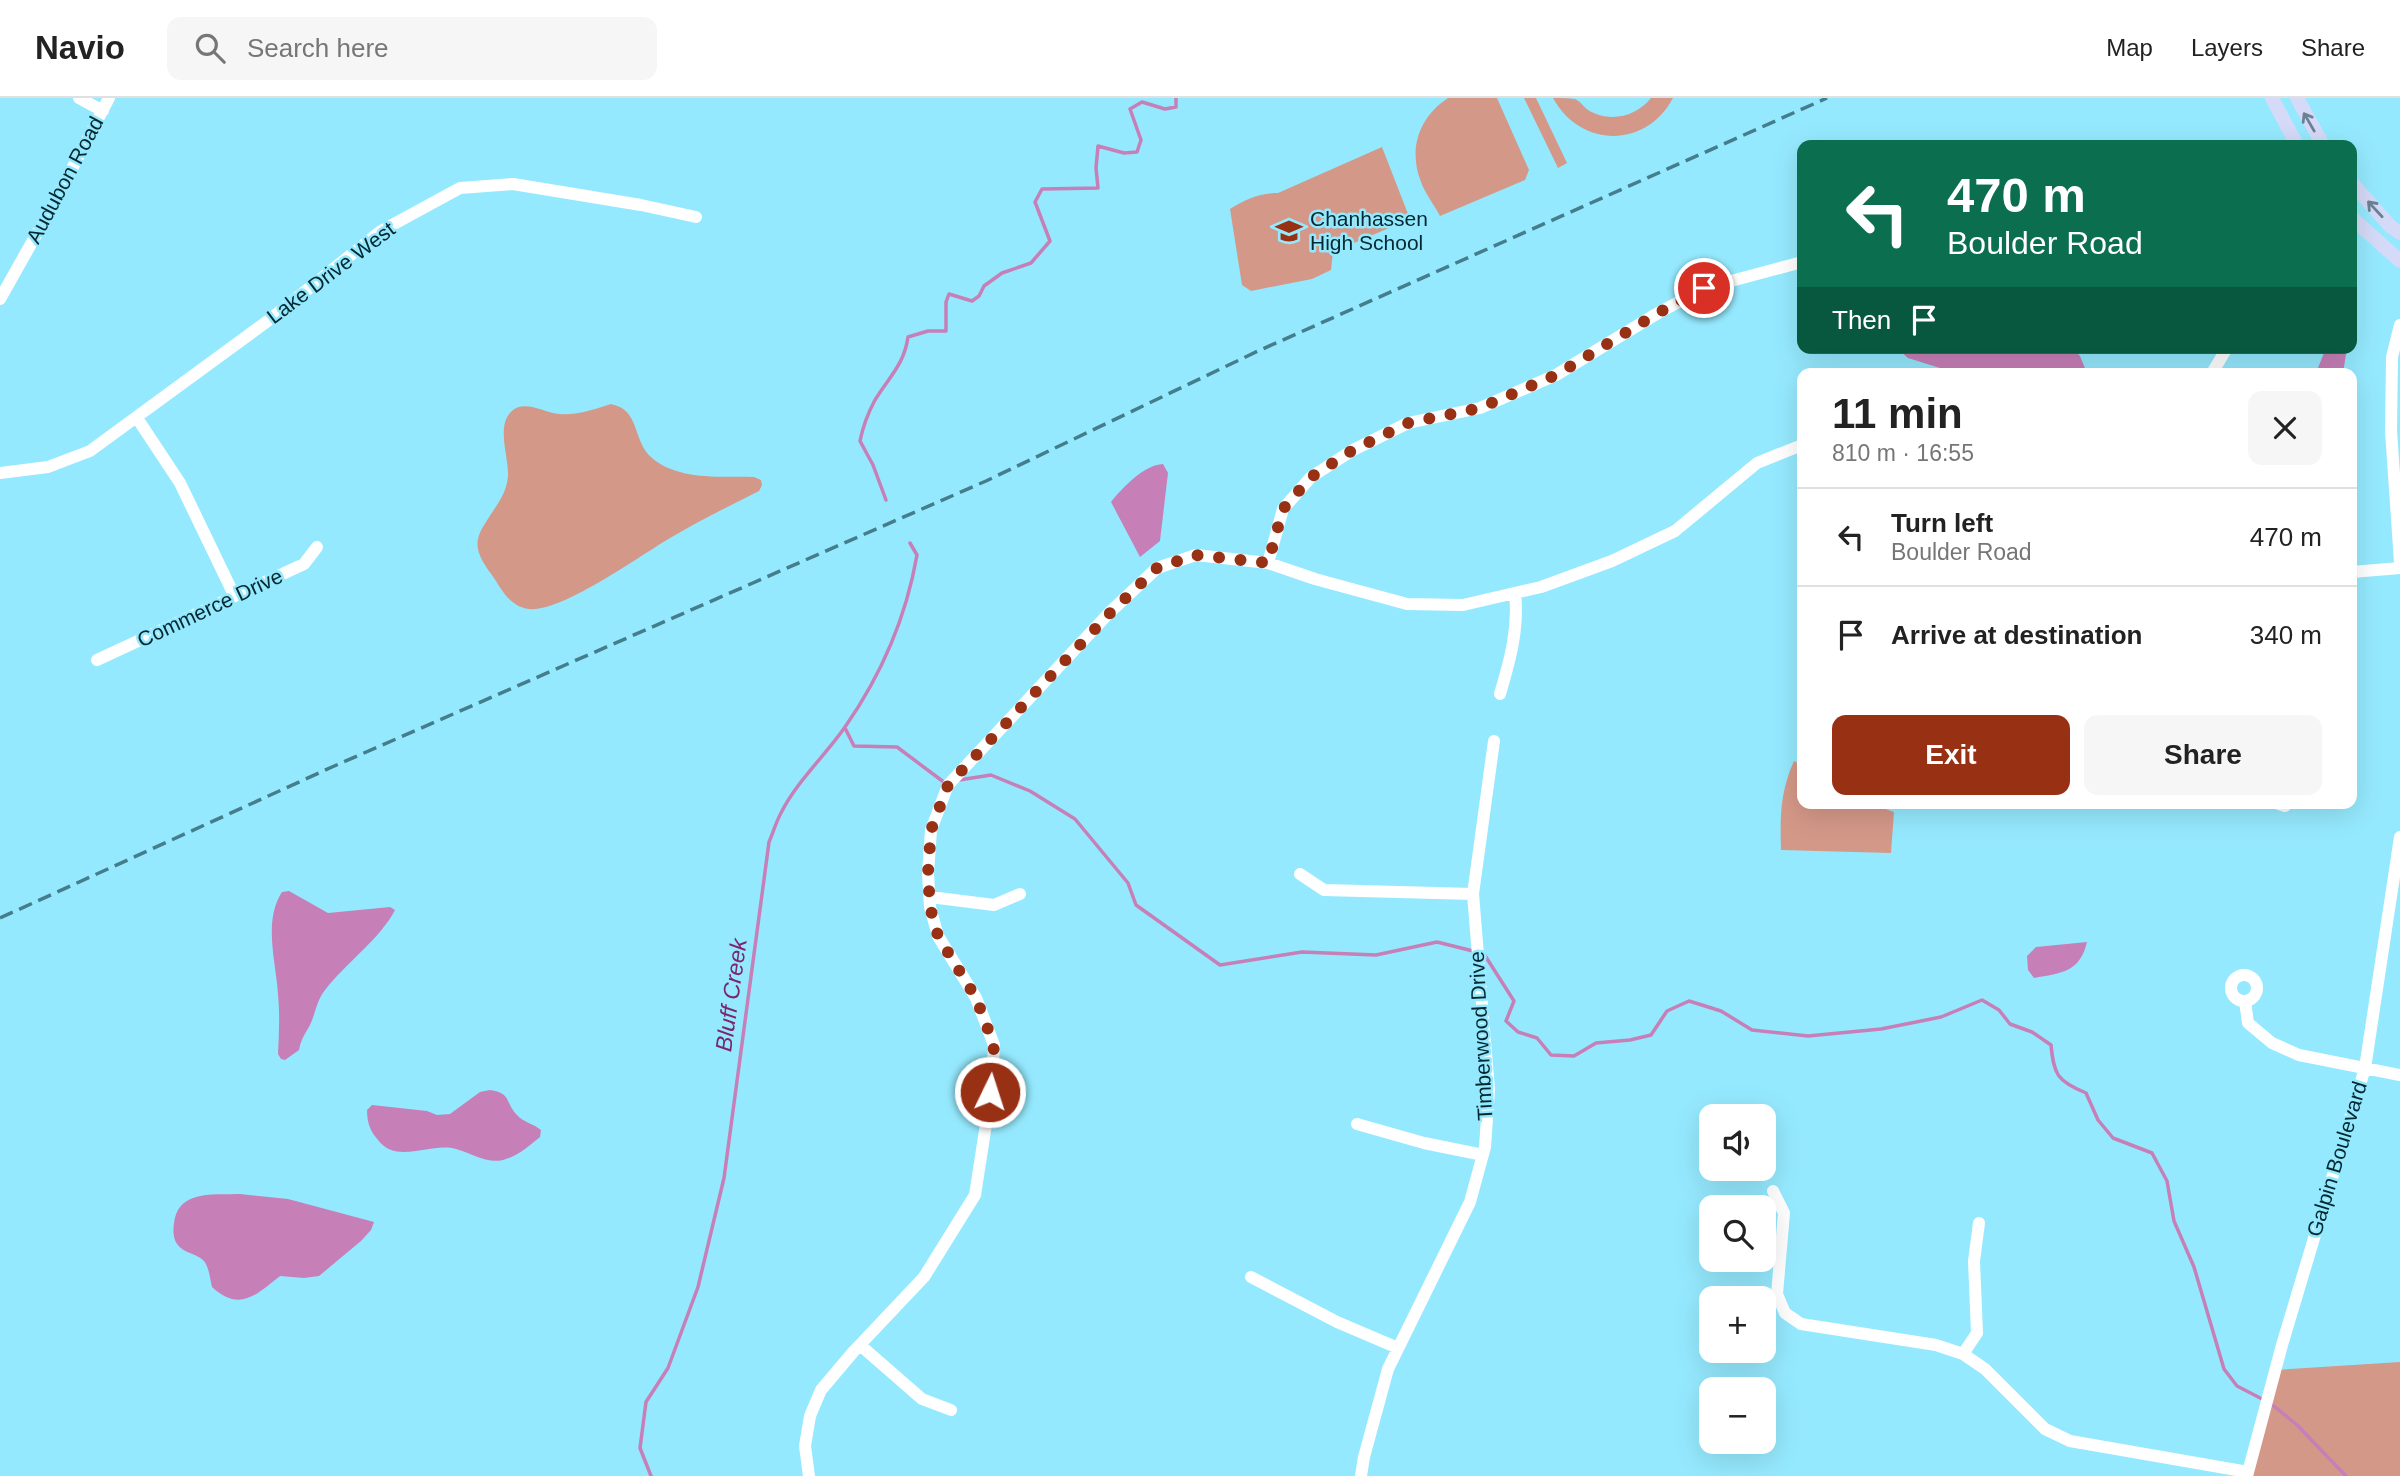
<!DOCTYPE html>
<meta charset="utf-8">
<style>
body{margin:0;font-family:Helvetica,sans-serif;background:#f6f6f6;color:#222;height:100vh;display:flex;flex-direction:column;font-size:26px;white-space:nowrap}
*{box-sizing:border-box;margin:0}
p{font-size:23px;color:#767676}
.icon{flex:none;width:38px;height:38px;fill:none;stroke:currentColor;stroke-width:2;stroke-linecap:round;stroke-linejoin:round}
.map{position:relative;flex:1;overflow:hidden}
.side{position:absolute;left:1797px;top:270px;width:560px;height:441px;display:flex;flex-direction:column;background:#fff;border-radius:14px;box-shadow:0 7px 28px #0002}
.side>*{flex:none}
.top-card{position:absolute;left:1797px;top:42px;width:560px;height:214px;border-radius:14px;box-shadow:0 7px 28px #0002;background:#0b6e4f;color:#fff;overflow:hidden}
.controls{position:absolute;left:1699px;top:1006px;display:grid;gap:14px}
.controls a{display:grid;place-items:center;width:77px;height:77px;border-radius:14px;background:#fff;box-shadow:0 7px 28px #0002;font-size:35px}
.pin{position:absolute;display:grid;place-items:center;width:60px;height:60px;color:#fff;margin:-30px;border:4px solid #fff;border-radius:50%;box-shadow:0 2px 7px #0007}
.me{position:absolute;width:77px;margin:-38px;rotate:4deg;stroke-linejoin:round;filter:drop-shadow(0 0 5px #0008)}
.turn{display:flex;align-items:center;gap:24px;height:147px;padding:0 35px;font-size:32px}
.turn .icon{width:91px;height:91px;stroke-width:2.5}
.turn b{display:block;font-size:49px;line-height:60px}
.then{display:flex;align-items:center;height:66px;padding:0 35px;background:#0003;gap:14px;font-size:26px}
.round{display:grid;place-items:center;flex:none;width:74px;height:74px;border-radius:14px;background:#f6f6f6}
.head{display:flex;align-items:center;justify-content:space-between;height:119px;padding:0 35px}
h1{font-size:42px;font-weight:700;line-height:52px}
.cta{display:flex;gap:14px;margin-top:auto;padding:14px 35px}
.cta a{flex:1;height:80px;border-radius:14px;background:#983014;color:#fff;font-size:28px;font-weight:700;line-height:80px;text-align:center}
.cta a+a{background:#f6f6f6;color:#222}
ul{padding:0;list-style:none}
li{display:flex;align-items:center;gap:21px;height:98px;padding:0 35px;border-top:2px solid #e0e0e0}
li div{flex:1}
li b{display:block;font-size:26px}
li em{font-style:normal}
header{display:flex;align-items:center;gap:42px;box-sizing:border-box;height:98px;padding:0 35px;background:#fff;border-bottom:2px solid #e0e0e0}
header strong{font-size:33px}
nav{display:flex;gap:38px;margin-inline-start:auto;font-size:24px}
.search{width:490px;height:63px;background:#f6f6f6;display:flex;align-items:center;gap:18px;box-sizing:border-box;padding:0 24px;border-radius:14px;color:#767676;font-size:26px}
.map>svg:first-child{display:block}
</style>
<header>
<strong>Navio</strong>
<div class="search"><svg class="icon" aria-label="search" viewBox="0 0 24 24"><circle cx="10" cy="10" r="6"/><path d="M15 15l6 6"/></svg>Search here</div>
<nav><a>Map</a><a>Layers</a><a>Share</a></nav>
</header>
<div class="map">
<svg width="2400" height="1378" viewBox="0 0 2400 1378">
<rect width="100%" height="100%" fill="#95e9fe"/>
<!-- green -->
<path fill="#d49888" d="M1448,0H1497L1529,72L1525,82L1440,118C1434,107 1425,95 1421,84C1408,51 1419,19 1448,0Z
M1524,0H1536L1567,65L1558,70Z
M1553,0C1558,0 1570,0 1575,1C1580,3 1584,9 1588,12C1609,25 1636,19 1651,0H1673C1646,51 1580,50 1553,0Z
M1382,49L1410,121L1333,154L1331,172L1312,181L1251,193L1242,187L1230,111C1246,101 1259,95 1278,95Z
M611,306C641,312 632,343 652,360C679,383 722,378 754,379L761,382L762,387L759,393C729,408 699,423 670,440C641,457 561,515 529,511C510,509 502,492 492,477C467,444 478,437 497,407C503,398 507,389 508,378C509,359 495,326 513,312C526,302 545,315 559,316C576,318 595,311 611,306Z
M1794,663L1802,667V705H1878L1880,709L1894,714L1891,755L1781,752C1780,719 1780,694 1794,663Z
M2400,1264V1378H2247L2276,1272Z"/>
<!-- water -->
<path fill="#c77fb7" d="M2072,250L2080,258L2087,275H1956L1908,260L1898,251Z
M2326,250H2347L2343,275H2316Z
M1163,366L1168,375L1160,443L1140,459L1111,404C1123,389 1144,367 1163,366Z
M289,793L328,815L390,809L395,812C380,841 346,865 325,892C316,904 316,914 310,927C305,936 301,941 299,952L285,962L281,961L278,956C279,936 280,916 278,896C276,864 263,823 282,794Z
M2087,844C2080,874 2062,875 2034,880L2028,872L2027,858L2036,849Z
M490,992C512,995 505,1005 517,1017C523,1024 534,1026 541,1032L540,1039C529,1048 518,1058 503,1062C487,1066 471,1055 456,1051C430,1044 397,1067 378,1042C370,1033 367,1024 367,1012L372,1007L427,1013L437,1017L450,1016L480,994Z
M240,1096L288,1101L374,1124L371,1132L361,1143L319,1178L304,1180L280,1178C257,1196 240,1215 212,1189C210,1181 209,1169 204,1163C197,1155 184,1156 177,1146C173,1140 173,1132 174,1125C178,1091 215,1097 240,1096Z"/>
<g fill="none" stroke-linecap="round" stroke-linejoin="round">
<!-- stream -->
<path stroke="#c77fb7" stroke-width="3.5" d="M886,402L873,367L860,343C863,328 868,315 875,302C889,279 904,267 908,239L928,233H946V204L949,196L972,203L979,198L984,188L1002,175L1031,165L1050,143L1035,104L1042,91L1098,90L1096,70L1098,48L1124,55L1137,54L1141,42L1130,11L1142,4L1165,11L1176,9V0
M845,630L854,648L897,649L945,685
M959,682L991,677L1030,693L1075,721L1128,785L1136,807L1220,867L1302,854L1376,857L1437,844L1473,853
M1481,855L1484,856L1514,903L1506,923L1518,934L1537,940L1551,957L1574,958L1596,945L1630,942L1651,937L1667,913L1689,903L1721,913L1752,932L1808,938L1881,931L1941,919L1982,902L1999,912L2010,926L2032,934L2051,947C2054,977 2057,983 2086,995L2098,1022L2113,1040L2152,1055L2167,1083L2174,1123L2194,1169L2224,1271L2237,1288L2264,1302
M2271,1306L2296,1326L2346,1378
M651,1378L640,1350L646,1304L668,1270L698,1189L724,1080L769,744C773,735 776,724 781,715C797,683 825,658 845,629C882,576 906,520 917,457L910,445"/>
<!-- minor -->
<path stroke="#fff" stroke-width="12" d="M79,0L103,13
M0,201L54,105L109,0
M2400,227L2392,259L2391,333L2400,464
M2212,275L2227,250
M137,320L180,385L234,497
M0,375L48,369L90,353L269,222L381,133L460,90L513,86L641,107L696,119
M1268,465L1283,411L1311,379L1353,352L1408,325L1480,310L1556,277L1658,215L1705,190L1802,164
M2352,474L2400,470
M97,562L304,466L317,449
M1500,596C1510,562 1519,531 1515,495
M2276,705L2285,708
M1300,776L1324,792L1473,796
M930,799L994,807L1020,796
M2231 890a13 13 0 1 1 26 0a13 13 0 1 1-26 0Z
M2245,903L2248,925L2272,945L2299,957L2400,977
M1357,1026L1424,1045L1483,1057
M1773,1093L1784,1115L1777,1196L1785,1215L1801,1226L1936,1247L1963,1256L1985,1271L2045,1331L2070,1343L2248,1374
M1251,1179L1337,1224L1398,1250
M860,1247L922,1301L951,1312
M1963,1256L1977,1235L1974,1163L1979,1125
M809,1378L805,1348L810,1318L821,1292L854,1253L924,1179L975,1097L991,994L994,947L976,900L938,838L930,809L928,775L931,732L948,687L1109,515L1157,470L1196,457L1268,465L1315,481L1407,506L1463,507L1541,489L1612,463L1675,433L1757,365L1802,347
M1361,1378L1364,1359L1388,1271L1470,1104L1485,1049L1489,992L1473,796L1494,643
M2247,1378L2282,1247L2365,970L2400,739"/>
<!-- major -->
<path stroke="#d4daf7" stroke-width="14" d="M2272,0L2297,47
M2297,0L2323,47
M2352,85L2390,128L2400,135
M2352,120L2400,163"/>
<!-- rail -->
<path stroke="#447e8c" stroke-width="3.5" stroke-dasharray="14 7" stroke-linecap="butt" d="M0,820L332,669L986,383L1258,253L1827,0"/>
</g>
<!-- one-way arrows -->
<defs><path id="oneway-shaft" d="M-6 0H5M1.5-3L5.5 0L1.5 3" fill="none" stroke-width="1.6" stroke-linecap="round" stroke-linejoin="round" transform="scale(1.75)"/></defs>
<g stroke="#6c8194">
<use href="#oneway-shaft" transform="translate(2309 24) rotate(-120)"/>
<use href="#oneway-shaft" transform="translate(2375 111) rotate(-133)"/>
</g>
<g fill="none" stroke-linecap="round" stroke-linejoin="round">
<!-- route -->
<path stroke="#983014" stroke-width="12" stroke-dasharray="0 21.6" d="M990,994L994,947L976,900L938,838L930,809L928,775L931,732L948,687L1110,515L1157,470L1196,457L1268,465L1283,411L1311,379L1353,352L1408,325L1480,310L1556,277L1658,215L1704,190"/>
</g>
<!-- icons -->
<defs>
<symbol id="university-bare" viewBox="-9 -9 18 18"><path d="M0-5L7-2L0 1L-7-2ZM-4 1L0 2.5L4 1V4Q0 6-4 4Z" fill="#983014" stroke="#95e9fe" stroke-width="2.5" paint-order="stroke"/></symbol>
</defs>
<g fill-rule="evenodd">
<use href="#university-bare" x="1270" y="114" width="38" height="38"/>
</g>
<g text-anchor="middle" stroke-width="5" stroke-linejoin="round" paint-order="stroke">
<!-- street labels -->
<g font-size="21" fill="#032830" stroke="#95e9fe">
<text transform="translate(65 82) rotate(-62)" y="7">Audubon Road</text>
<text transform="translate(331 175) rotate(-37)" y="7">Lake Drive West</text>
<text transform="translate(210 510) rotate(-25)" y="7">Commerce Drive</text>
<text transform="translate(1481 938) rotate(-93)" y="7">Timberwood Drive</text>
<text transform="translate(2337 1061) rotate(-73)" y="7">Galpin Boulevard</text>
</g>
<!-- poi labels -->
<g font-size="21" fill="#032830" stroke="#95e9fe" text-anchor="start">
<text x="1310" y="128">Chanhassen<tspan x="1310" dy="24">High School</tspan></text>
</g>
<!-- water labels -->
<g font-size="23" font-style="italic" fill="#7b266c" stroke="#95e9fe">
<text transform="translate(731 897) rotate(-82)" y="8">Bluff Creek</text>
</g>
</g>
</svg>
<div class="controls">
<a><svg class="icon" aria-label="sound" viewBox="0 0 24 24"><path d="M4 9h4l5-4v14l-5-4H4zM17 9q2 3 0 6"/></svg></a>
<a><svg class="icon" aria-label="search" viewBox="0 0 24 24"><circle cx="10" cy="10" r="6"/><path d="M15 15l6 6"/></svg></a>
<a>+</a>
<a>−</a>
</div>
<div class="pin" style="left:1704px;top:190px;background:#d93025"><svg class="icon" aria-label="arrive" viewBox="0 0 24 24"><path d="M6 21V4h12l-3 4 3 4H6"/></svg></div>
<svg class="me" style="left:990px;top:994px" viewBox="-20 -20 40 40"><circle r="17" fill="#983014" stroke="#fff" stroke-width="3"/><path d="M0-11L8 9 0 5-8 9z" fill="#fff"/></svg>
<div class="top-card">
<div class="turn"><svg class="icon" aria-label="left" viewBox="0 0 24 24"><path d="M17 20v-9H6M10 6l-5 5 5 5"/></svg><div><b>470 m</b>Boulder Road</div></div>
<div class="then">Then<svg class="icon" aria-label="arrive" viewBox="0 0 24 24"><path d="M6 21V4h12l-3 4 3 4H6"/></svg></div>
</div>
<section class="side">
<div class="head"><div><h1>11 min</h1><p>810 m · 16:55</p></div><a class="round"><svg class="icon" aria-label="close" viewBox="0 0 24 24"><path d="M6 6l12 12M18 6L6 18"/></svg></a></div>
<ul>
<li><svg class="icon" aria-label="left" viewBox="0 0 24 24"><path d="M17 20v-9H6M10 6l-5 5 5 5"/></svg><div><b>Turn left</b><p>Boulder Road</p></div><em>470 m</em></li>
<li><svg class="icon" aria-label="arrive" viewBox="0 0 24 24"><path d="M6 21V4h12l-3 4 3 4H6"/></svg><div><b>Arrive at destination</b></div><em>340 m</em></li>
</ul>
<div class="cta"><a>Exit</a><a>Share</a></div>
</section>
</div>
